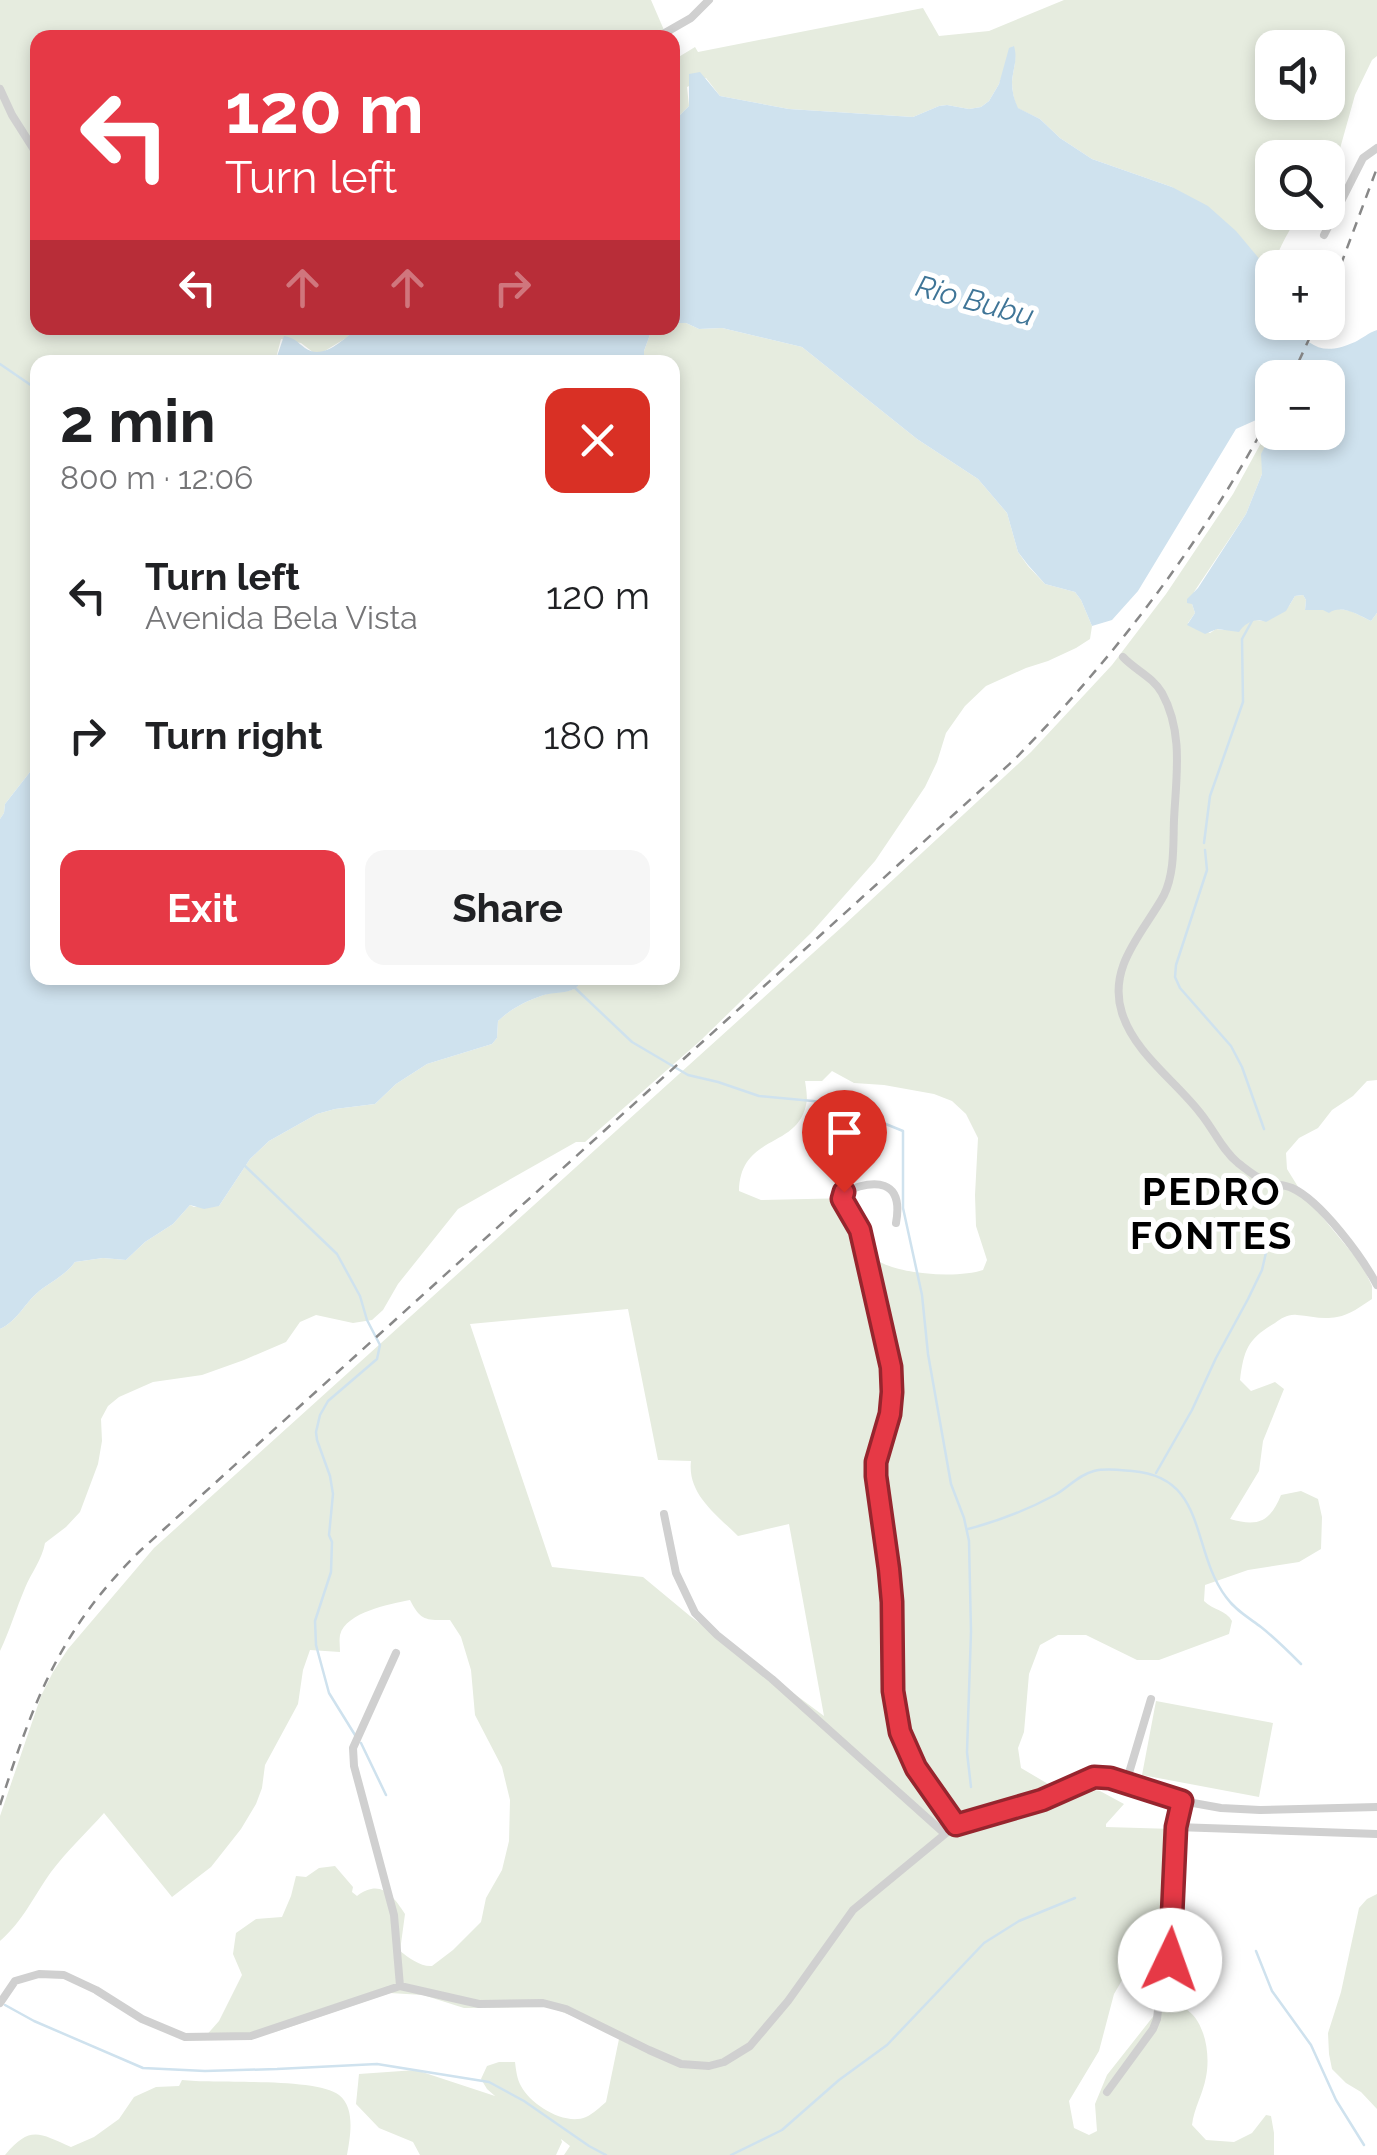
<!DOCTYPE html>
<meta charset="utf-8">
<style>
body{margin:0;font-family:Raleway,sans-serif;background:#f6f6f6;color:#202124;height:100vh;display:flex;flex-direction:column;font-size:38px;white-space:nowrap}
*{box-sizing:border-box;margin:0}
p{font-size:32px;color:#757577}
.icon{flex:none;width:55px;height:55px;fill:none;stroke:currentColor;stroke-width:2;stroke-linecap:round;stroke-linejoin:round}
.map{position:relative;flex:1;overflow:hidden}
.panel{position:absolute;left:30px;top:355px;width:650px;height:630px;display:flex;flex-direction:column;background:#fff;border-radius:20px;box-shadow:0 5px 15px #0003}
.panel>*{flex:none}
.banner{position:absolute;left:30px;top:30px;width:650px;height:305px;border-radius:20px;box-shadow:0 5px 15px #0003;background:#e63946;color:#fff;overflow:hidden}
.tools{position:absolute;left:1255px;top:30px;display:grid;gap:20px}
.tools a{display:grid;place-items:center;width:90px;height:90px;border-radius:20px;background:#fff;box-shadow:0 5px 15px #0003;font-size:50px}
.pin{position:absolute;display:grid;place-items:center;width:85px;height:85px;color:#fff;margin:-102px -42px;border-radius:50% 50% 50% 0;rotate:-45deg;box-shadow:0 0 10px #0007}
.pin .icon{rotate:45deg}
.me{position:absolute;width:110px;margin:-55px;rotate:3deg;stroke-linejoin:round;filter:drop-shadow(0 0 8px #0008)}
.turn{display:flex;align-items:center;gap:35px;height:210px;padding:0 30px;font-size:45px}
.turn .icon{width:130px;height:130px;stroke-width:2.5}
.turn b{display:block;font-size:70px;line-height:85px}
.lanes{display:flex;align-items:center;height:95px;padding:0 30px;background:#0003;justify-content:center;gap:50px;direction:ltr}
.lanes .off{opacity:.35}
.round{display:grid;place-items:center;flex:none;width:105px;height:105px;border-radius:20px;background:#f6f6f6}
.head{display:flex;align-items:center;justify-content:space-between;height:170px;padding:0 30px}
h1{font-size:60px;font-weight:700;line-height:75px}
.cta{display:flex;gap:20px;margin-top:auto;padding:20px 30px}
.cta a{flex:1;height:115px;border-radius:20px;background:#e63946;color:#fff;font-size:40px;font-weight:700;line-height:115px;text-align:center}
.cta a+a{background:#f6f6f6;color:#202124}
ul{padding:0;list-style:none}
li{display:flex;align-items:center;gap:30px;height:140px;padding:0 30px}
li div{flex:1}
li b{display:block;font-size:38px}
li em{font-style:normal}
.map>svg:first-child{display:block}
</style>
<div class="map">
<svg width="1377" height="2155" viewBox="0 0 1377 2155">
<rect width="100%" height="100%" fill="#fff"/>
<!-- green -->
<path fill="#e6ecdf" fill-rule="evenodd" d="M0,0H651L667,37L38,38V328H357L346,338L323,352L314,353L301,343L281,339L275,362H38L37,763L5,804L4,813L0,819Z
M1064,0H1377V56L1372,60L1355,95L1334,170L1328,183V158H1272V212L1301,213C1286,233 1277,254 1268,278L1262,262L1172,187L1092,159L1060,138L1040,119L1017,108C1014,100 1012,91 1012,82C1013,68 1018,60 1013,46L999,84L989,101L981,107L969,109L947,105L939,106L913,117L789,109L720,96L706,78L687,87L689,106L680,115L673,118L672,52L677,58L695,47L698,52L923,8L939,36L989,31ZM1272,48H1328V102H1272Z
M673,323H686L699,329L722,328L802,347L917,439L978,479L1007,513L1018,552L1028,566L1045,584L1075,592L1081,600L1092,626L1090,639L1076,648L1048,661L1026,668L986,686L965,706L946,733L937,762L925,787L875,861L812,932L700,1041L585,1142H576L458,1209L398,1284L383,1310L372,1320L353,1323L316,1315L300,1322L286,1342L244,1360L202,1375L153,1382L119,1397L108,1406L101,1419L102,1441L98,1464L80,1512L66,1527L45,1543C42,1560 31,1573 25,1588C16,1609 10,1630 0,1651V1329C17,1321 23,1306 36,1294C49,1282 64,1277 75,1262L103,1258L126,1260L145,1242L173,1224L190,1205L194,1207L219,1206L250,1159L269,1141L317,1114L335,1109L375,1104L396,1084L427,1064L492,1044L497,1038L498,1021C511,1009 524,1002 541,996C557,989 575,997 583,978H672V362H644V351L652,329L672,328Z
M1272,423V432L1264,447L1262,474L1246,514L1194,592L1192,604L1195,613L1188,623L1210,633L1216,629L1223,630L1255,620L1266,621L1289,606L1295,596L1303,595L1306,600L1305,610L1339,609L1351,611L1371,621L1377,613V1080L1367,1081L1353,1096L1332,1110L1318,1128L1299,1138L1286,1153L1287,1169L1300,1190L1362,1265L1372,1286V1299C1361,1306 1350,1315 1337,1317C1322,1320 1311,1316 1297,1315C1288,1314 1282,1318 1275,1323C1248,1339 1244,1349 1240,1380L1251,1391L1275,1382L1284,1389L1263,1441L1259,1471L1230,1519C1258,1527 1270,1522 1281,1495L1301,1491L1318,1499L1322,1517L1321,1549L1299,1562L1248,1570L1205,1585L1204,1601C1213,1610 1226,1610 1232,1621L1229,1634L1159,1660H1137L1086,1635H1058L1040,1645L1029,1674L1024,1732L1018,1748L1021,1768L1060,1791L1083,1788L1100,1791L1124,1804L1106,1824V1827L1174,1829L1167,1886L1165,1957L1142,1963L1128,1970L1114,1994L1099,2051L1069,2101L1074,2128L1089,2135L1097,2131L1095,2104L1107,2075L1163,2004C1201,1999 1212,2048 1206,2077C1203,2094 1194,2108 1192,2125L1206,2140L1234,2142L1252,2133L1266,2115L1271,2116L1274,2133V2155H564L570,2146L561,2139L562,2142L556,2155H420L413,2142L379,2128L356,2104L359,2074L416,2070L495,2096L487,2089L481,2079L487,2066L499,2062H515C516,2070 517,2079 521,2086C531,2105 565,2126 586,2117C593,2114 600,2107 606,2102L619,2039L596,2025L549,2007L464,2008L423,1995L390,1993L275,2032L239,2040L204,2038L219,2021L242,1975L233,1954L236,1933L256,1919L282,1917L291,1896L296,1876L306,1877L319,1868L335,1866L353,1887L352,1892L357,1896C380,1879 392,1894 405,1914L400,1951C409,1958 421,1967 432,1966L453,1950L481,1922L486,1898L502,1870L509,1841L510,1800L502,1767L475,1715L471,1670L461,1637L450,1620C427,1620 421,1622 410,1600C390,1604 346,1612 340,1635C339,1641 340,1646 340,1652L310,1650L303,1670L298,1704L265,1765L262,1788L256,1804L241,1829L211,1867L172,1897L104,1813C87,1832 67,1851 51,1872C34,1896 23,1921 0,1941V1816L41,1696L53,1672L68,1649L154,1548L843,926L1031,752L1112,665L1166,594L1233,494ZM832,1071L854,1083L884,1085L934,1094L952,1101L966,1114L978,1138L975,1195L976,1226L987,1260L983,1270C957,1279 884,1275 867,1252C861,1243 857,1211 852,1198L761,1200L739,1191C740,1134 797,1149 806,1105C808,1098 806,1088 805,1081H822ZM628,1309L658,1460L691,1461C687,1494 717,1515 738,1536L789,1524L824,1716L690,1616L643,1577L552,1567L470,1324Z
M1156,1701L1273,1723L1259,1797L1142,1775Z
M1377,1894V2109L1361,2092L1346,2083L1332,2069L1329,2054L1328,2033L1341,1992L1359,1908L1367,1899Z
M182,2080C215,2084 317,2077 339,2095C356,2108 350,2138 347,2155H5C30,2125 39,2133 71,2147L94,2137L119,2119L134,2097L156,2087L179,2086Z"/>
<!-- water -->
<path fill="#cfe2ee" d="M1014,46C1018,60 1013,68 1012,82C1012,91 1014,100 1018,108L1040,119L1060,138L1092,159L1172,187L1208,206L1236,231L1262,262L1272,291V322L1290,323C1311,348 1323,356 1355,342C1363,338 1368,333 1377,330V613L1371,621C1358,615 1342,604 1329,613L1323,610H1305L1306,600L1303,595L1295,596L1286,611L1266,622C1255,617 1245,623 1239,632L1217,629L1205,634L1187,625L1195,613L1192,604L1187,603V599L1198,588L1246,514L1262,474L1261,454L1272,432H1328V378H1272V421L1265,416L1236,429L1138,591L1112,620L1092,626L1081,600L1075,592L1045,584L1028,565L1018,552L1007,513L978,479L917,439L802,347L722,328L699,329L686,323H673V118L680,115L689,106V74L700,72L720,96L789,109L913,117L939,106L947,105L969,109L981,107L989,101L999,84L1009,48Z
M357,328H656L652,329L644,351V362H275L284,336C295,338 297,342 305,348C323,361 344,339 357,328Z
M37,763L38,978H583C575,997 557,990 541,996C524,1002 511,1009 498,1021L497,1038L492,1044L427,1064L396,1084L375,1104L335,1109L317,1114L269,1141L250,1159L219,1206L204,1209L190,1205L173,1224L145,1242L126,1260L103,1258L75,1262C64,1277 49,1282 36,1294C23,1306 17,1321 0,1329V819L4,813L5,804Z"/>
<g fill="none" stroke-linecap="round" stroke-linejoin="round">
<!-- stream -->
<path stroke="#cfe2ee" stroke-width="2.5" d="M0,364L38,390
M1204,843L1210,796L1243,702L1242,639L1253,619
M1205,850L1207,870L1176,965L1175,977L1180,988L1231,1046L1242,1067L1264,1129
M574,987L632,1042L688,1075L718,1082L759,1096L834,1103L903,1131V1208L922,1295L928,1354L951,1484L964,1518L969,1541L971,1632L967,1752L971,1787
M244,1165L337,1254L360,1296L367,1320L380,1345L377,1359L328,1401L320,1415L316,1432L317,1440L330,1476L333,1494L329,1535L332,1542L331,1572L315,1621L316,1645L329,1693L355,1735
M1156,1473L1192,1410L1216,1358L1248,1299L1262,1270L1268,1244
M968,1529C999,1521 1027,1510 1055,1495C1068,1488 1078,1475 1094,1471C1106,1468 1119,1470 1132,1471C1208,1477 1190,1549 1226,1597C1235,1610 1249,1618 1261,1627C1275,1638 1288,1651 1301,1664
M361,1743L386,1795
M1256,1951L1272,1991L1311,2045L1336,2100L1364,2145
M5,2005L34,2021L143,2068L205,2071L277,2069L377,2064L489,2082L524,2101L589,2146L606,2155
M731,2155L782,2130L839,2080L887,2045L984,1943L1019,1921L1075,1898"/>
<!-- street -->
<path stroke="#d0d0d0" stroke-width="8" d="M656,38L691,18L709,0
M0,89L12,115L38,156
M1324,235L1363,158L1377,148
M1123,657C1135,670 1153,677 1162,693C1184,733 1176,777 1174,820C1173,844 1175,872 1164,895C1144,932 1107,966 1122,1013C1135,1054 1176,1081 1201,1114C1214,1130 1222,1150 1238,1163C1246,1169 1254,1176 1263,1180C1272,1185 1283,1184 1292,1188C1321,1201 1362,1257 1377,1285
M896,1223C904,1179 875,1178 842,1193V1202L861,1231L891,1367L892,1391L890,1414L876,1462L875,1476L876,1493L889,1569L892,1602L893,1691L900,1732L915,1768L956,1825
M664,1514L676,1573L695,1613L717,1635L772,1679L944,1833
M396,1653L353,1748L354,1766L394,1915L400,1986
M1126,1783L1151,1699
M1176,1827L1377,1834
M0,2003L15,1981L39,1974L64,1975L96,1990L142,2019L185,2037L251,2036L400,1986L479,2004L543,2003L566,2009L649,2050L681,2064L709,2066L724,2062L750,2046L788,2001L853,1910L956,1825L1042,1801L1088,1779L1101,1777L1126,1783L1182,1801L1221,1808L1260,1810L1377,1807
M1107,2092L1153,2029L1157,2019L1160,1992L1172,1946L1176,1827L1182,1801"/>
<!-- rail -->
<path stroke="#888" stroke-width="2.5" stroke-dasharray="10 8" stroke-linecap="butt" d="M1328,299L1377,168
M1291,378L1317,322
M0,1805C34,1700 60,1629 141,1550L1014,760C1116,656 1204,540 1272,412"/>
</g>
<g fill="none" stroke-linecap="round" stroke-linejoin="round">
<defs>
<path id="route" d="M844,1192L842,1199L860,1230L891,1367L892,1392L890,1414L876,1462V1476L889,1569L892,1602L893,1691L900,1732L916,1768L956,1825L1042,1800L1094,1777L1110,1778L1182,1801L1176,1827L1170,1960"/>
</defs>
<!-- route casing -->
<use href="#route" stroke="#96252e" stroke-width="25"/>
<!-- route -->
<use href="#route" stroke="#e63946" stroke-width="18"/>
</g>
<g text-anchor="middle" stroke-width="10" stroke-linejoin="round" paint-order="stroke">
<!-- water labels -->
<g font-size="30" font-style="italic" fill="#3f7597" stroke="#fff">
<text transform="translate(975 301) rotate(15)" y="10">Rio Bubu</text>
</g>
<!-- district labels -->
<g font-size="38" font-weight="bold" letter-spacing="2.5" fill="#000" stroke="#fff">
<text x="1212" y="1205">PEDRO<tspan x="1212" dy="44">FONTES</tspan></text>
</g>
</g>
</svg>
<div class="tools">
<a><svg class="icon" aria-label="sound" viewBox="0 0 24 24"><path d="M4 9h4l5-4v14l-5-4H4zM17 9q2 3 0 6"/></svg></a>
<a><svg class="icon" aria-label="search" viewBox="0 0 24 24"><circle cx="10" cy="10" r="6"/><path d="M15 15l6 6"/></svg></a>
<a>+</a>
<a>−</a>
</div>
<div class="pin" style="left:844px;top:1192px;background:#d93025"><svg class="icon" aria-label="arrive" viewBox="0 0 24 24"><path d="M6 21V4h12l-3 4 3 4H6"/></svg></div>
<svg class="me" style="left:1170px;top:1960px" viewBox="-20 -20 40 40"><circle r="19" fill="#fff"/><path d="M0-13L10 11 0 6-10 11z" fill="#e63946"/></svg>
<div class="banner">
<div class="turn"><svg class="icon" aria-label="left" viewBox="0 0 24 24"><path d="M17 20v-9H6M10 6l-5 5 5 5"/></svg><div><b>120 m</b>Turn left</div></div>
<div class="lanes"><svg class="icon" aria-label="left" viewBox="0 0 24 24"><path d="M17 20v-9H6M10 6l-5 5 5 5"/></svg><svg class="icon off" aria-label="ahead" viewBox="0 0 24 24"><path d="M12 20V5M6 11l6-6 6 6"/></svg><svg class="icon off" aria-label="ahead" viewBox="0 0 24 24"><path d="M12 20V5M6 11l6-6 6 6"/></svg><svg class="icon off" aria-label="right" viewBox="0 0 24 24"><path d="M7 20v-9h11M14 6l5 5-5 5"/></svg></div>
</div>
<section class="panel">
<div class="head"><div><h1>2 min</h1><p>800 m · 12:06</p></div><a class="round" style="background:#d93025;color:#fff"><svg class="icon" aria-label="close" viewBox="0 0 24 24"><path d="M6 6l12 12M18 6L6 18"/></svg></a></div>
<ul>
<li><svg class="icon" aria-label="left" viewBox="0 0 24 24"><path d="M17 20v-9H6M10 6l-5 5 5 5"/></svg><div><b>Turn left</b><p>Avenida Bela Vista</p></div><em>120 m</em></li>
<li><svg class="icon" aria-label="right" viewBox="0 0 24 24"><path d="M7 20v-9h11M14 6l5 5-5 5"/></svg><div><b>Turn right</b></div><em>180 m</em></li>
</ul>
<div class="cta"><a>Exit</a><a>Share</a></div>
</section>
</div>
